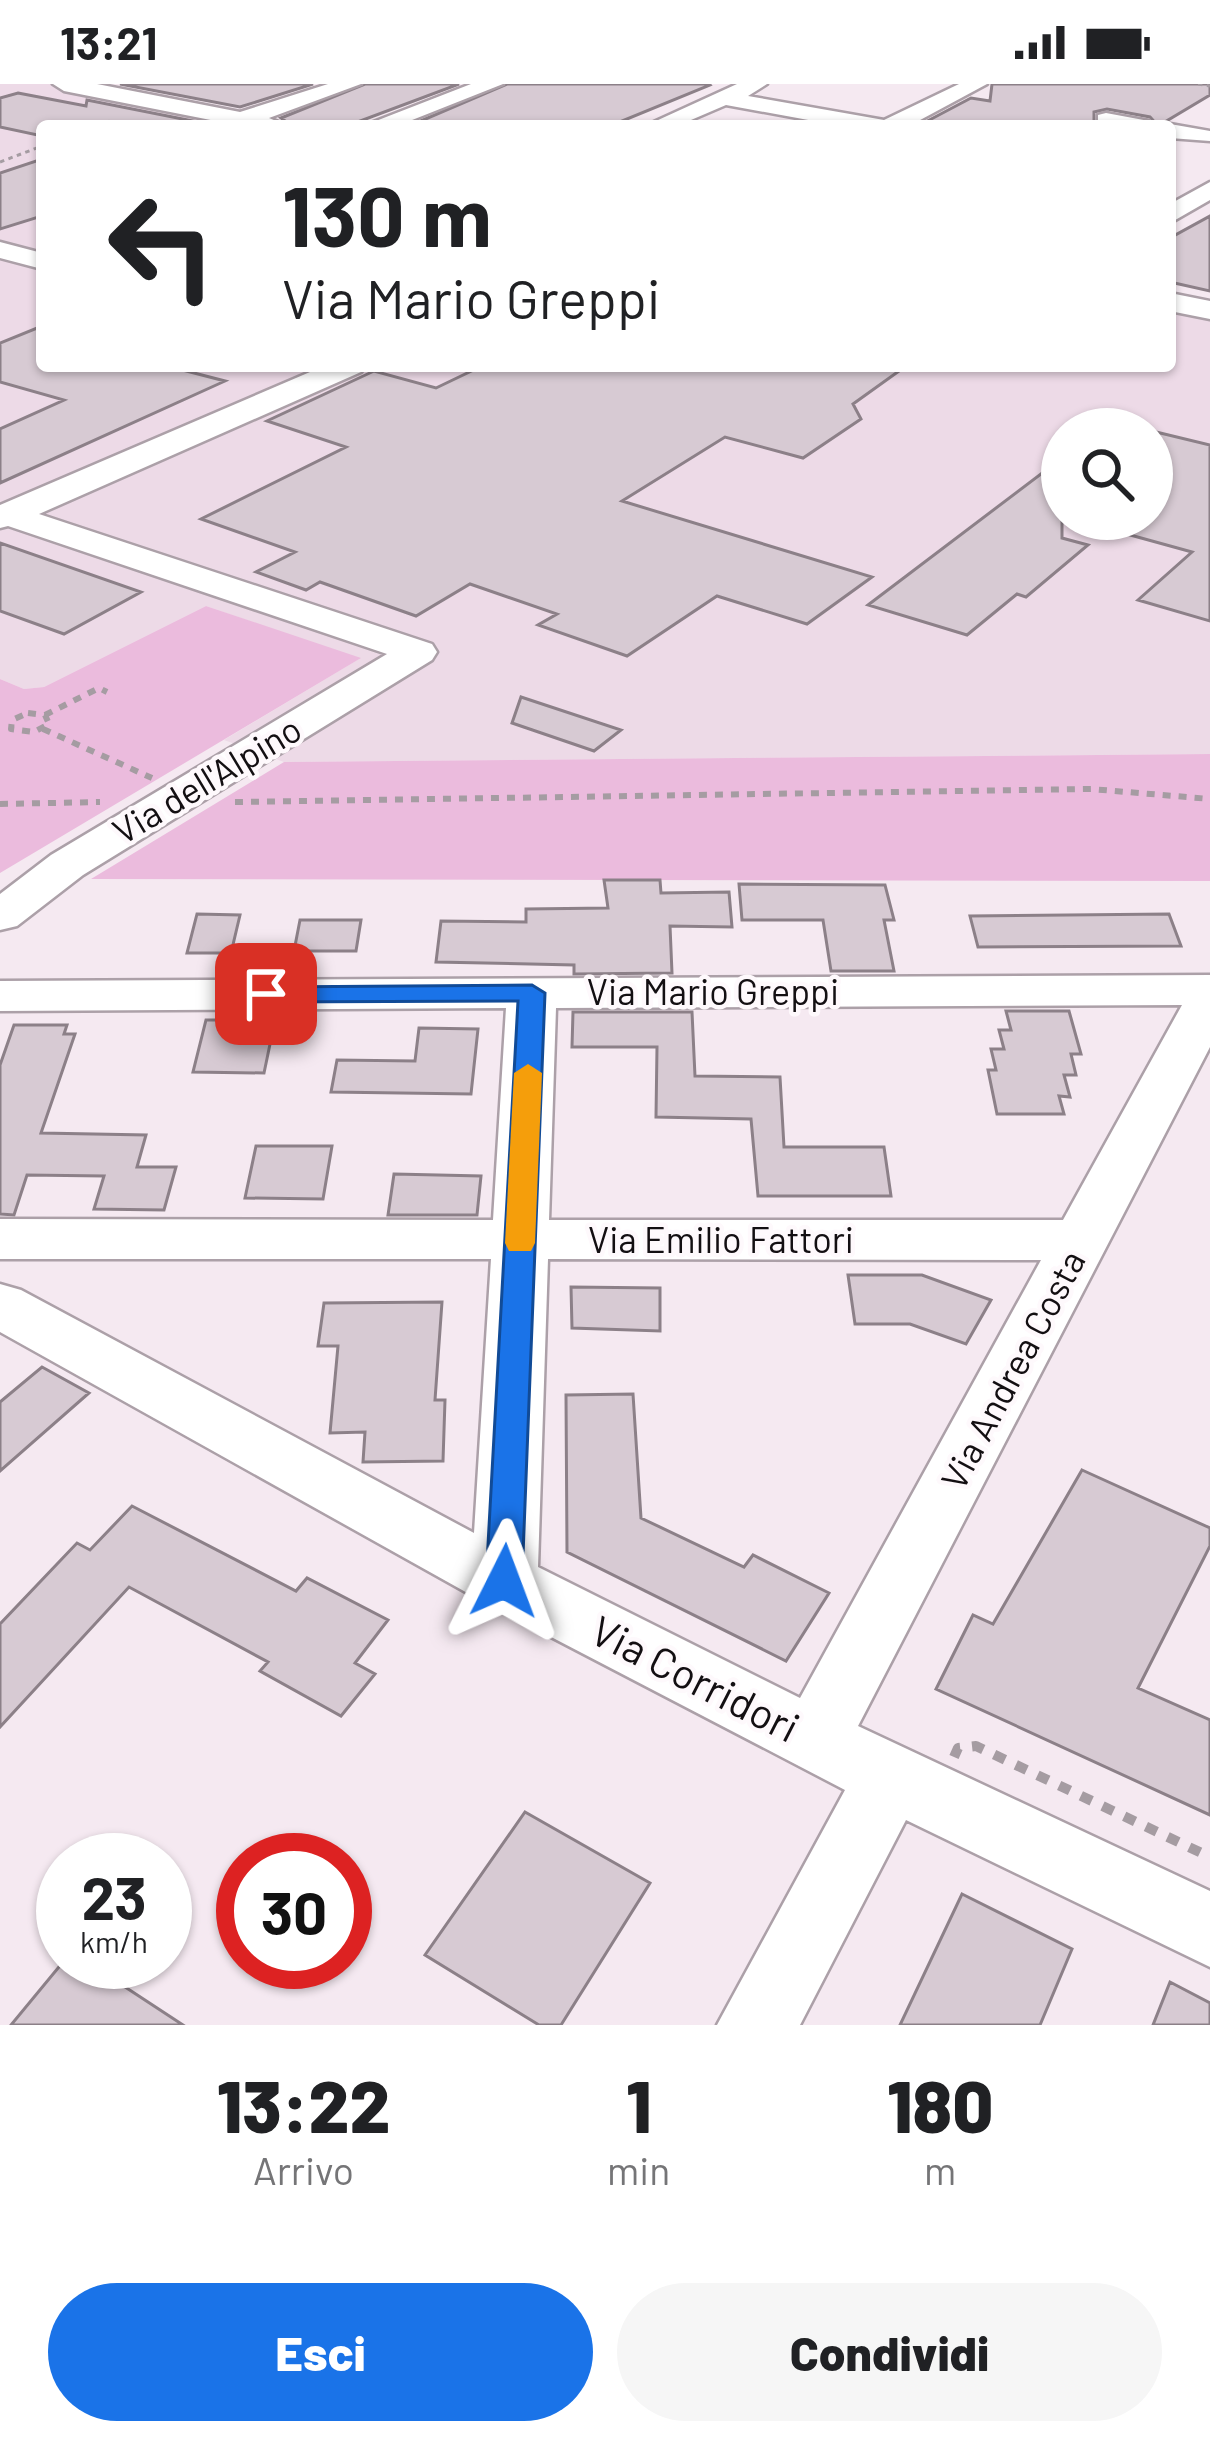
<!DOCTYPE html>
<html lang="it">
<style>
body{margin:0;font-family:Barlow,sans-serif;background:#f6f6f6;color:#202124;height:100vh;display:flex;flex-direction:column;font-size:45px;white-space:nowrap}
*{box-sizing:border-box;margin:0}
p{font-size:39px;color:#757577}
.icon{flex:none;width:66px;height:66px;fill:none;stroke:currentColor;stroke-width:2;stroke-linecap:round;stroke-linejoin:round}
.map{position:relative;height:1941px;overflow:hidden}
.sheet{display:flex;flex-direction:column;background:#fff;flex:1}
.sheet>*{flex:none}
.guide{position:absolute;left:36px;top:36px;width:1140px;height:252px;border-radius:12px;box-shadow:0 3px 9px #0004;background:#fff;color:#202124;overflow:hidden}
.fabs{position:absolute;left:1041px;top:324px;display:grid;gap:24px}
.fabs a{display:grid;place-items:center;width:132px;height:132px;border-radius:50%;background:#fff;box-shadow:0 3px 9px #0004;font-size:60px}
.speed{position:absolute;left:36px;top:1749px;display:flex;gap:24px;font-size:60px;font-weight:700;text-align:center}
.speed>*{display:grid;place-content:center;width:156px;height:156px;border-radius:50%;background:#fff;box-shadow:0 3px 9px #0004;line-height:1}
.speed small{font-size:30px;font-weight:400}
.speed .limit{border:18px solid #d22;background:#fff;color:#111}
.pin{position:absolute;display:grid;place-items:center;width:102px;height:102px;color:#fff;margin:-51px;border-radius:24px;box-shadow:0 6px 18px #0006}
.me{position:absolute;width:132px;margin:-66px;rotate:3deg;stroke-linejoin:round;filter:drop-shadow(0 0 9px #0008)}
.turn{display:flex;align-items:center;gap:42px;height:252px;padding:0 48px;font-size:54px}
.turn .icon{width:156px;height:156px;stroke-width:2.5}
.turn b{display:block;font-size:84px;line-height:102px}
.eta{display:flex;justify-content:space-evenly;align-items:center;height:204px;text-align:center}
.eta b{font-size:72px;font-weight:800;line-height:84px}
.primary-button{display:flex;gap:24px;margin-top:auto;padding:24px 48px}
.primary-button a{flex:1;height:138px;border-radius:72px;background:#1a73e8;color:#fff;font-size:48px;font-weight:800;line-height:138px;text-align:center}
.primary-button a+a{background:#f6f6f6;color:#202124}
.status{display:flex;justify-content:space-between;align-items:center;height:84px;padding:0 60px;background:#fff;direction:ltr}
.status svg{height:33px;fill:currentColor}
.map>svg:first-child{display:block}
</style>
<div class="status"><b>13:21</b><svg viewBox="0 0 49 12"><path d="M0 12V9h3v3zM5 12V6h3v6zM10 12V3h3v9zM15 12V0h3v12zM26 1h20v11H26zM47 4h2v5h-2z"/></svg></div>
<div class="map">
<svg width="1210" height="1941" viewBox="0 0 1210 1941">
<rect width="100%" height="100%" fill="#f5e9f1"/>
<!-- built -->
<path fill="#eddae7" fill-rule="evenodd" d="M0,0H68L266,42H42V282H1170V221L1210,229V670L284,678L224,656L359,575L206,522L44,603L24,605L0,595ZM1062,345H1152V435H1062Z"/>
<!-- green -->
<path fill="#ebbbdd" d="M206,522L361,574L0,789V595L24,605L44,603Z
M1210,670V797L91,795L284,678Z"/>
<!-- building -->
<path fill="#d7cad3" stroke="#8c8088" stroke-width="3" d="M120,0H313L240,23Z
M365,0H459L347,42H292L281,34Z
M507,0H709L710,1L610,42H409Z
M992,0H1210V11L1158,42L1150,33L1107,25L1094,28V42H918L971,14L990,17Z
M18,9L86,22L87,16L218,42H42V52L0,43V14Z
M42,75V132L0,145V89Z
M1210,132V207L1170,198V154Z
M42,242V282H167L225,297L0,399V345L64,316L0,298V259Z
M482,282H906L853,320L861,335L803,374L725,353L622,417L872,493L807,540L717,512L627,572L538,541L557,530L470,500L416,532L320,498L306,506L256,488L295,468L201,435L346,363L267,337L374,287L436,304Z
M1152,347L1210,361V537L1138,516L1192,468L1123,449L1139,435H1152Z
M1062,374V454L1088,461L1026,513L1017,510L967,551L868,521Z
M0,459L141,508L64,550L0,527Z
M521,613L621,646L594,667L512,639Z
M604,796H660L661,809L729,808L732,843L670,842L672,889L574,890V881L436,878L441,837L526,838V825L608,824Z
M739,800L885,801L894,836H884L894,887H831L823,836H742Z
M197,830L240,831L231,869H187Z
M1169,830L1181,862L978,863L970,832Z
M300,836H361L356,867H294Z
M1006,927H1069L1081,970H1071L1076,991H1064L1070,1013L1059,1012L1064,1030H997L988,986H996L991,965H1004L999,946H1011Z
M573,928H692L695,992L780,993L784,1063H884L891,1112H758L751,1035L656,1033L657,963H572Z
M206,936H275L264,989L193,988Z
M14,941H67L64,950H75L41,1049L146,1051L137,1083H176L164,1126L94,1125L104,1092L27,1091L14,1131L0,1130V981Z
M419,944L478,945L471,1010L331,1008L337,976L415,977Z
M256,1062H332L323,1115L245,1114Z
M394,1090L481,1092L477,1131H388Z
M848,1191H922L991,1216L966,1260L910,1240H855Z
M571,1203L660,1204V1247L572,1244Z
M442,1218L435,1316H445L443,1377L363,1378L365,1348L330,1349L338,1262H318L324,1219Z
M42,1283L89,1309L0,1387V1318Z
M633,1310L641,1434L744,1483L753,1471L829,1509L786,1577L567,1468L566,1311Z
M1082,1386L1210,1444V1462L1138,1604L1210,1636V1731L936,1605L973,1531L993,1540Z
M132,1422L296,1507L307,1494L388,1536L355,1579L375,1590L341,1632L260,1587L268,1578L129,1503L0,1643V1540L77,1459L90,1466Z
M525,1728L650,1799L561,1941H539L425,1871Z
M962,1810L1072,1865L1040,1941H900Z
M63,1878H87L183,1941H11Z
M1170,1898L1210,1919V1941H1153Z"/>
<g fill="none" stroke-linecap="round" stroke-linejoin="round">
<defs>
<path id="minor" d="M53,0H97L240,28L328,0H361L269,34L288,42H241L64,7Z
M471,0H503L397,42H363Z
M737,0H767L748,12L884,36L959,0H987L909,42H841L726,21L677,42H645Z
M1106,29L1149,37L1153,42L1098,41V31Z
M1170,40L1210,47V57L1170,54V42H1162Z
M1210,98V116L1170,139V120Z
M0,158L42,169V185L0,174Z
M1170,209L1210,217V235L1170,227Z
M324,282H365L361,288L39,430L432,560L437,568L432,576L83,791L17,842L0,846V810L51,771L387,570L8,442L0,444V421Z
M1210,891V963L858,1642L1210,1807V1883L906,1736L800,1941H717L845,1706L480,1516L0,1248V1200L21,1206L474,1449L491,1175H0V1135L493,1136L506,924L0,927V897ZM1182,921L1063,1136H549L556,924ZM548,1175L1041,1176L800,1614L538,1483Z"/>
</defs>
<!-- minor casing -->
<use href="#minor" stroke="#aca0a8" stroke-width="5"/>
<!-- path-far2 -->
<path stroke="#a59ca2" stroke-width="3" stroke-dasharray="4.5 4.5" stroke-linecap="butt" d="M1198,0L1210,2
M97,42L113,36
M0,78L42,62"/>
<!-- path-far1 -->
<path stroke="#a59ca2" stroke-width="6" stroke-dasharray="8 8" stroke-linecap="butt" d="M28,629L45,631L49,640L34,648L11,645L12,636Z
M45,631L99,604L107,608
M43,645L152,694
M235,718L1091,705L1210,715
M0,720L100,718"/>
<!-- path -->
<path stroke="#a59ca2" stroke-width="10" stroke-dasharray="12 12" stroke-linecap="butt" d="M954,1673L958,1664L976,1662L1210,1773"/>
<!-- minor -->
<use href="#minor" fill="#fff" fill-rule="evenodd"/>
</g>
<!-- route -->
<path fill="#1a73e8" stroke="#114b97" stroke-width="3" d="M532,901L545,909L522,1497L516,1507L504,1512L491,1507L486,1497L518,917L266,918L253,910L266,903Z"/>
<!-- slow -->
<path fill="#f59e0b" d="M528,980L542,989L535,1159L531,1167H509L505,1159L514,989Z"/>
<g text-anchor="middle" stroke-width="9" stroke-linejoin="round" paint-order="stroke">
<!-- street labels -->
<g font-size="36" fill="#130f12" stroke="#fef9fc">
<text transform="translate(207 696) rotate(-31)" y="13">Via dell'Alpino</text>
<text x="713" y="921">Via Mario Greppi</text>
<text x="721" y="1169">Via Emilio Fattori</text>
<text transform="translate(1013 1286) rotate(-62)" y="13">Via Andrea Costa</text>
</g>
<!-- near-street labels -->
<g font-size="42" fill="#130f12" stroke="#fef9fc">
<text transform="translate(695 1595) rotate(27)" y="15">Via Corridori</text>
</g>
</g>
</svg>
<div class="fabs">
<a><svg class="icon" aria-label="search" viewBox="0 0 24 24"><circle cx="10" cy="10" r="6"/><path d="M15 15l6 6"/></svg></a>
</div>
<div class="speed"><div>23<small>km/h</small></div><div class="limit">30</div></div>
<div class="pin" style="left:266px;top:910px;background:#d93025"><svg class="icon" aria-label="arrive" viewBox="0 0 24 24"><path d="M6 21V4h12l-3 4 3 4H6"/></svg></div>
<svg class="me" style="left:504px;top:1497px" viewBox="-20 -20 40 40"><path d="M0-17L14 15 0 8-14 15z" fill="#1a73e8" stroke="#fff" stroke-width="4"/></svg>
<div class="guide">
<div class="turn"><svg class="icon" aria-label="left" viewBox="0 0 24 24"><path d="M17 20v-9H6M10 6l-5 5 5 5"/></svg><div><b>130 m</b>Via Mario Greppi</div></div>
</div>
</div>
<section class="sheet">
<div class="eta">
<div><b>13:22</b><p>Arrivo</p></div>
<div><b>1</b><p>min</p></div>
<div><b>180</b><p>m</p></div>
</div>
<div class="primary-button"><a>Esci</a><a>Condividi</a></div>
</section>
